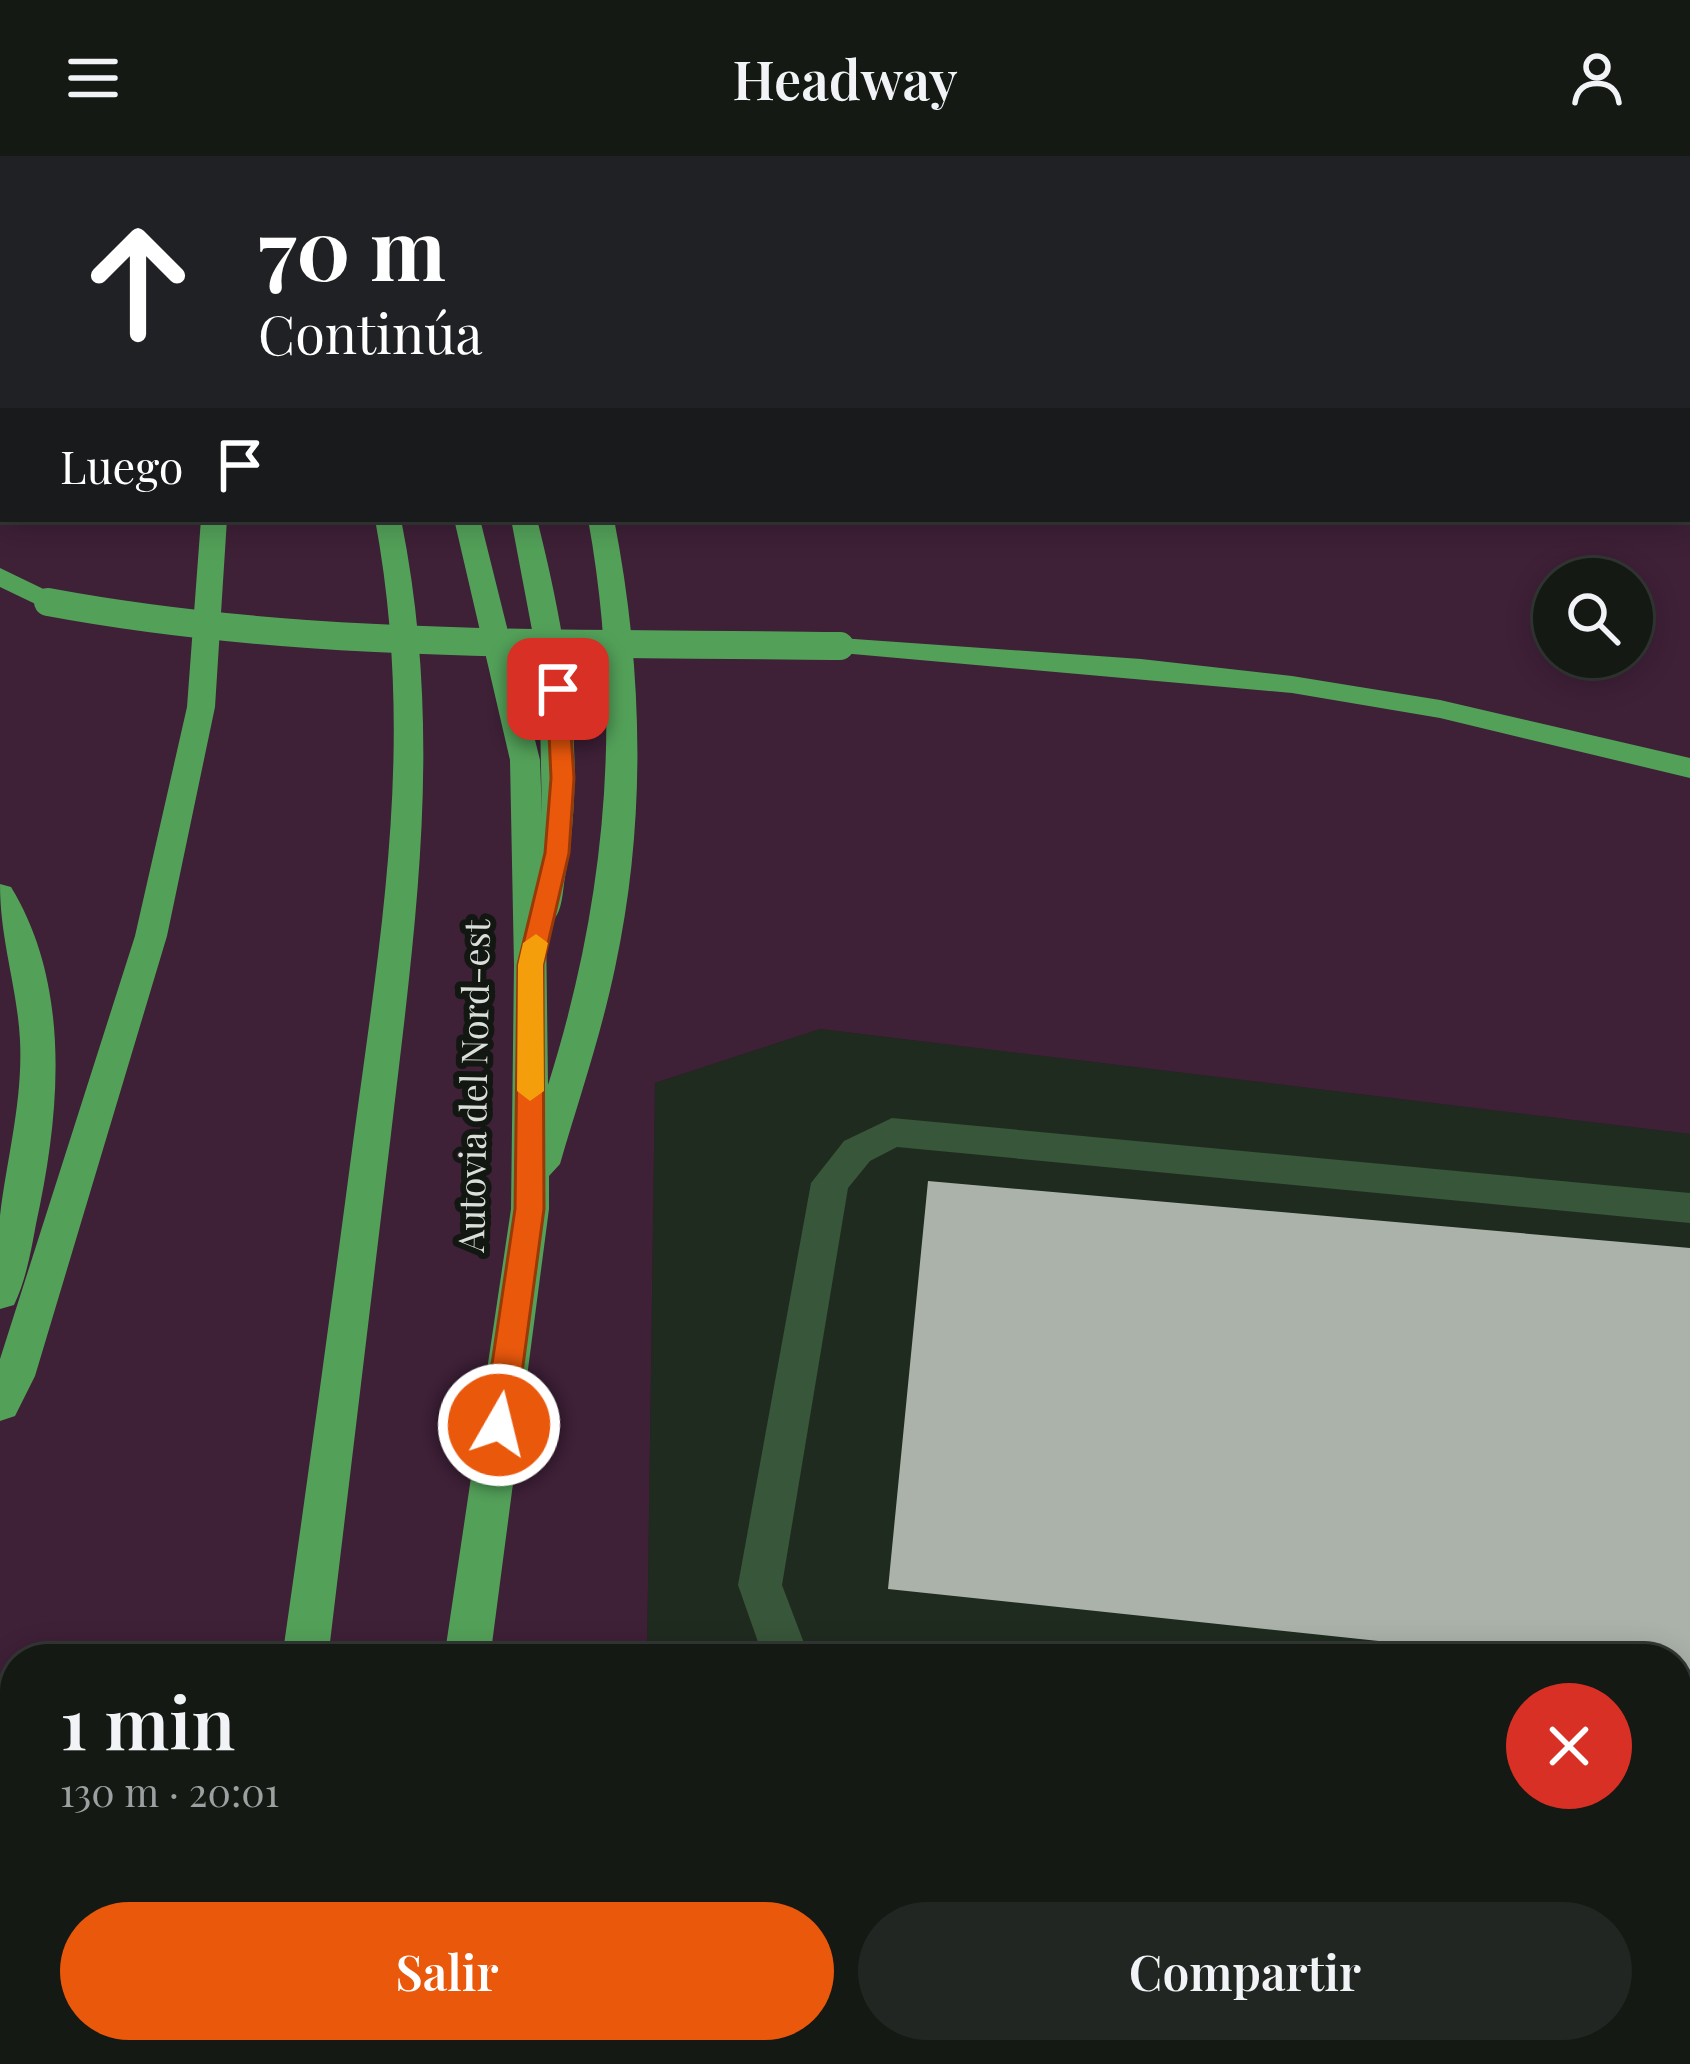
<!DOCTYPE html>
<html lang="es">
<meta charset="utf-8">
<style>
body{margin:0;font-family:"Playfair Display",serif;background:#212622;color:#f1f3f6;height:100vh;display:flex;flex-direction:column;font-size:45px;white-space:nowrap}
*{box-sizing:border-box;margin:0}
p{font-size:39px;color:#9da0a0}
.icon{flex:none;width:66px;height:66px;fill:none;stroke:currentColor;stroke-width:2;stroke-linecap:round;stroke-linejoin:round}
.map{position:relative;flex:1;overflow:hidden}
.sheet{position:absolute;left:0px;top:1488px;width:1692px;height:420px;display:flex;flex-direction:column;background:#141914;border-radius:48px 48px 0 0;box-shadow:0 6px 30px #0003,0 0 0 3px #333834}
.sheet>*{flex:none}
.guide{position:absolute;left:0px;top:0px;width:1692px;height:366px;box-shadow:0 6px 30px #0003,0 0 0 3px #333834;background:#202124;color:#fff;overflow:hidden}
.fabs{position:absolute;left:1533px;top:402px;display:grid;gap:24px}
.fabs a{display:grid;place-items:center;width:120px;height:120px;border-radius:50%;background:#141914;box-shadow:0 6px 30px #0003,0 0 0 3px #333834;font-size:60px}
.pin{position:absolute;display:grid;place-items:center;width:102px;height:102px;color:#fff;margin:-51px;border-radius:24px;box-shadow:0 6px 18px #0006}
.me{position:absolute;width:132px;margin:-66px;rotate:8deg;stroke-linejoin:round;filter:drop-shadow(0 0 9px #0008)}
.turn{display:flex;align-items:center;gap:42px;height:252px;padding:0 60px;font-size:54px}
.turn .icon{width:156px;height:156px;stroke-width:2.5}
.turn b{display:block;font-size:84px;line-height:102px}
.then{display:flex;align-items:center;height:114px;padding:0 60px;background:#0003;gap:24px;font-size:45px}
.round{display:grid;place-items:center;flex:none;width:126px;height:126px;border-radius:63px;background:#212622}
.summary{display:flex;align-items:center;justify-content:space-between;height:204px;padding:0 60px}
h1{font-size:72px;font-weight:600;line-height:90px}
.cta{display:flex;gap:24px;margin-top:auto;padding:24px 60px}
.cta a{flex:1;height:138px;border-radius:72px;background:#ea580c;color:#fff;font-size:48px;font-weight:600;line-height:138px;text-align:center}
.cta a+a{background:#212622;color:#f1f3f6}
header{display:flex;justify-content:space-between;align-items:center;height:156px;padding:0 60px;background:#141914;font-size:54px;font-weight:600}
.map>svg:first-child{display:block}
</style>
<header><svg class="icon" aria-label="menu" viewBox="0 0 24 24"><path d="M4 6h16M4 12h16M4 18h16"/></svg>Headway<svg class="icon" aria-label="person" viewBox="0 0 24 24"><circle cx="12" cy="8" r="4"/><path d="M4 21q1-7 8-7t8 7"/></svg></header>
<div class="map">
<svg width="1690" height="1908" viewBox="0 0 1690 1908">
<rect width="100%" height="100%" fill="#1b211b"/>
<!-- built -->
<path fill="#202b20" d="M1202,0H1690V111L1689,3Z
M820,873L1690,978V1830L1677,1828V1503H647L655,927Z"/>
<!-- green -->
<path fill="#3e2037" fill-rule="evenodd" d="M0,0L1203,3H3V363H1689L1690,111V978L820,873L655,927L647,1503H15V1893H1677V1828L1690,1830V1908H0ZM1554,423H1632V501H1554Z"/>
<!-- building -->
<path fill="#aab2aa" d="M928,1025L1690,1092V1588L1677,1586V1503H1408L1407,1488L888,1433Z
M1677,1679L1690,1681V1812L1677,1810Z"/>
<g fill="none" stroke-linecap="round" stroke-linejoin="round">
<!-- path -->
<path stroke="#7e837e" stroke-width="4.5" stroke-dasharray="1.5 6" stroke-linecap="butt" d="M772,0L778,3"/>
<!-- minor -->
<path fill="#385639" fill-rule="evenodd" d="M1235,0H1253L1254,3H1236Z
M1656,0H1676L1678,3H1658Z
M1689,12H1690V25H1689Z
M1689,89H1690V101H1689Z
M892,962L1690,1037V1067L897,991L870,1005L848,1032L782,1429L810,1503H764L738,1429L811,1027L844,985Z
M1677,1618L1690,1620V1668L1677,1666Z"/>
<!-- highway -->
<path fill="#53a159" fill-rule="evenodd" d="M80,0H99L101,3H82Z
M140,0H159L161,3H142Z
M206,0H225L227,3H208Z
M331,0H349L351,3H333Z
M423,0H441L442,3H424Z
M450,0H468L470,3H452Z
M1689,337H1690V353H1689Z
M201,363H227L215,551L167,780L35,1220L15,1260L0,1265V1203L135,780L187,551Z
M375,363H401C444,578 416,764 391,978C370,1153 349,1328 328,1503H282C307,1328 331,1154 354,979C383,765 415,579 375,363Z
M454,363H480L540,604L542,660L539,511L511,363H537C566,479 588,601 565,721C562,738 563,762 546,769L548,929C607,742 623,556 588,363H614C643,511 647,664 615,812C601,879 579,943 560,1008L549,1020V1053L490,1503H444L511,1053L514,809L510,604Z
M0,412L58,440L61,446L48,454L0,431Z
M840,482L1141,503L1292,520L1440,544L1690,602V622L1440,562L1292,537L830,496L826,490L830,484Z
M0,728L11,731C72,831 60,959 36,1068C31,1095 26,1124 14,1149L0,1153C0,1123 0,1090 0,1060C7,1001 23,945 20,884C17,829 0,785 0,728Z
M228,1893H280L279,1908H225Z
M402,1893H454V1908H400Z"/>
<!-- highway-bridge -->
<path stroke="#53a159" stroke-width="28" d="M48,446C311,495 574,486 840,490"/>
</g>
<!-- route -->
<path fill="#ea580c" stroke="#983908" stroke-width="3" d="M558,526L568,533L574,622L569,697L543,809L544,1053L515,1269L510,1279L499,1283L488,1279L483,1269L515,1053L518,809L545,697L551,622L547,533Z"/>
<!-- slow -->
<path fill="#f59e0b" d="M536,778L548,787L543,809L544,935L530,945L517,935L518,809L523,787Z"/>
<g text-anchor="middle" stroke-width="12" stroke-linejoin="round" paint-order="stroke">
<!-- street labels -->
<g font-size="36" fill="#dbdfdb" stroke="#121712">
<text transform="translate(474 930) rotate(-89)" y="13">Autovia del Nord-est</text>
</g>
</g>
</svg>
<div class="fabs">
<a><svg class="icon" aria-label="search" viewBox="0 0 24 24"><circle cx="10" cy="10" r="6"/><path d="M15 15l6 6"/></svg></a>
</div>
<div class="pin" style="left:558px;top:533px;background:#d93025"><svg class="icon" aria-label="arrive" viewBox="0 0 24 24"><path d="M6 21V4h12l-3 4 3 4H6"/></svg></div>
<svg class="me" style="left:499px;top:1269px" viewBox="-20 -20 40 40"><circle r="17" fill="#ea580c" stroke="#fff" stroke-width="3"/><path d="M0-11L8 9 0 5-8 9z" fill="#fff"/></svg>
<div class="guide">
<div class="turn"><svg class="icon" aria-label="ahead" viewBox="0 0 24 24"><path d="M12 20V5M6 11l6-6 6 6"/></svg><div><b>70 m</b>Continúa</div></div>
<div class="then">Luego<svg class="icon" aria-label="arrive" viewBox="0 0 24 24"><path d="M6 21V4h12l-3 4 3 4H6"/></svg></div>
</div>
<section class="sheet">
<div class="summary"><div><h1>1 min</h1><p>130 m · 20:01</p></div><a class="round" style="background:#d93025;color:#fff"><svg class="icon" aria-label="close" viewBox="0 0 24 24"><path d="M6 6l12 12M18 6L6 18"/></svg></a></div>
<div class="cta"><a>Salir</a><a>Compartir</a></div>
</section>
</div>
